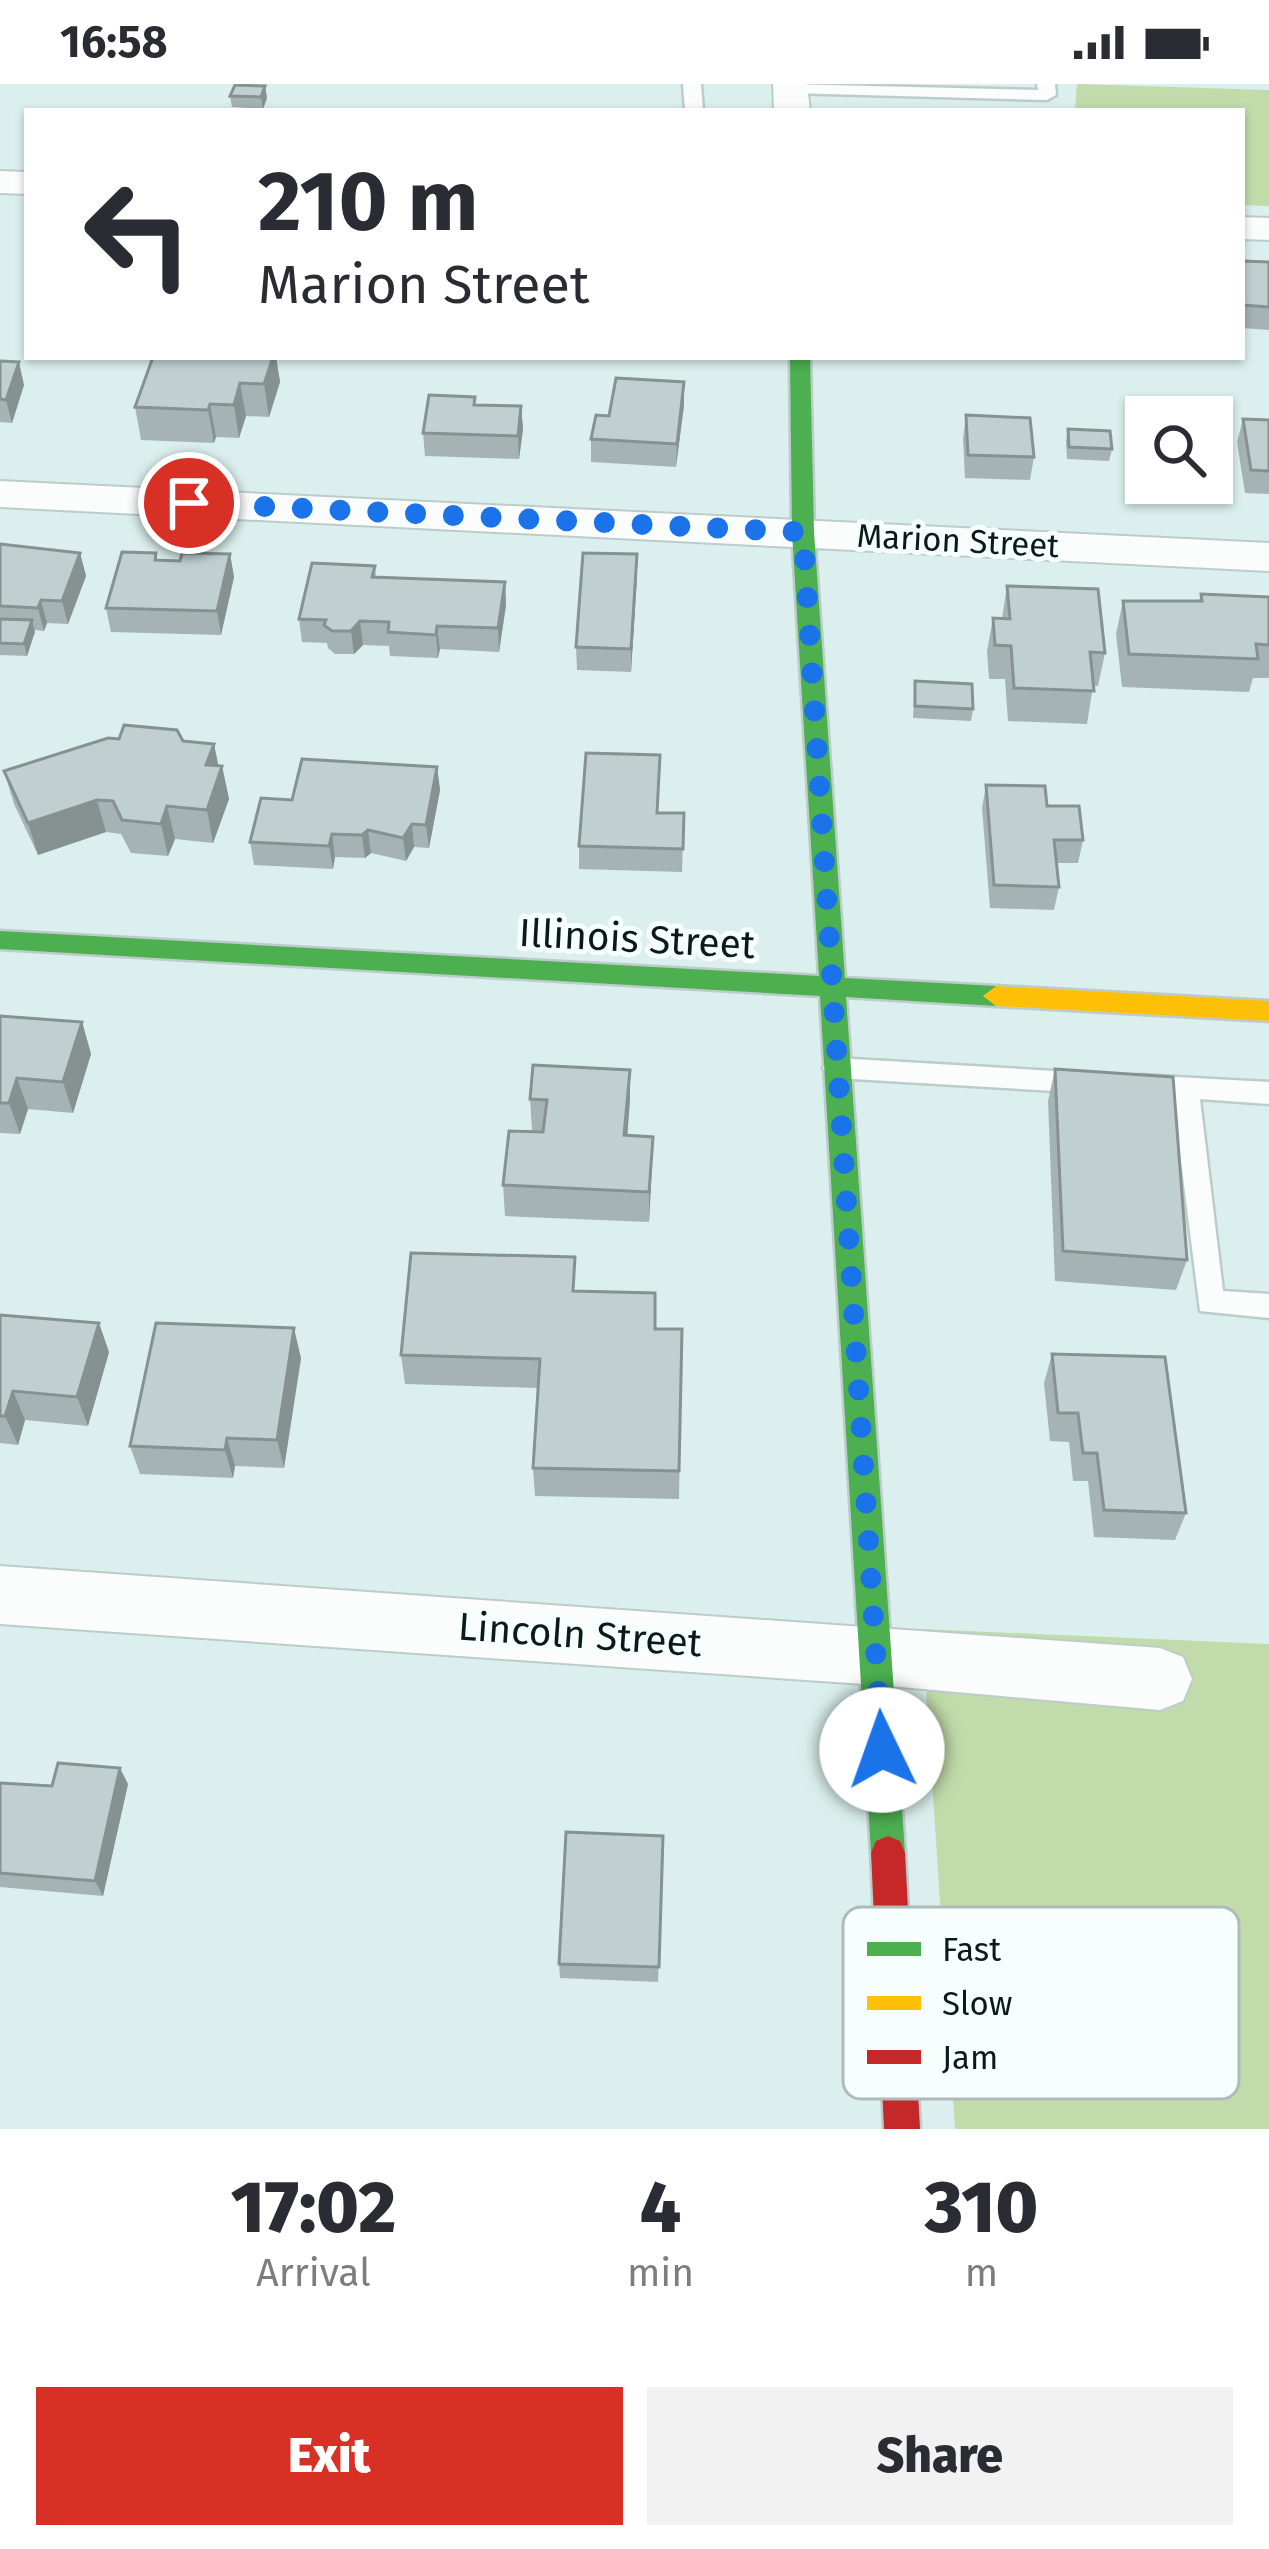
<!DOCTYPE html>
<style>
body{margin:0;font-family:"Fira Sans",sans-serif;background:#f2f2f3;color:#2b2b33;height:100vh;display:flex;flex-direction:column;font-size:45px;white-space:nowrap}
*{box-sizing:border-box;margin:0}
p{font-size:39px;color:#7c7c81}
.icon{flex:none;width:66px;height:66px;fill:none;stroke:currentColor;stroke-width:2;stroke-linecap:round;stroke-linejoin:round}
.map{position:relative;height:2045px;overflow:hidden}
.drawer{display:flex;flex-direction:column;background:#fff;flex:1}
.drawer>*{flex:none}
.top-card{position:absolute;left:24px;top:24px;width:1221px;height:252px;border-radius:0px;box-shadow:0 3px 9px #0004;background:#fff;color:#2b2b33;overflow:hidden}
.controls{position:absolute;left:1125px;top:312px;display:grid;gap:24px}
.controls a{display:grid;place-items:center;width:108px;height:108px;border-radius:0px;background:#fff;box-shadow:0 3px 9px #0004;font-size:60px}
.pin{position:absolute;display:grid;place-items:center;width:102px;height:102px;color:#fff;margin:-51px;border:6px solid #fff;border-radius:50%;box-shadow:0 3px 12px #0007}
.me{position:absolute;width:132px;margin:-66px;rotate:357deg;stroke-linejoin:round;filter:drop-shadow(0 0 9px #0008)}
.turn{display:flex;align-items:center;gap:42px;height:252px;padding:0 36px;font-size:54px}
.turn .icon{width:156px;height:156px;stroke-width:2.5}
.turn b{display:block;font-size:84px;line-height:102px}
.eta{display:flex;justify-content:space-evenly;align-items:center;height:204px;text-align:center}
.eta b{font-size:72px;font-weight:800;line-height:84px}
.primary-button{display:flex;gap:24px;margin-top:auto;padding:24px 36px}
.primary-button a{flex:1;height:138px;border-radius:0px;background:#d93025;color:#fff;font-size:48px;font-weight:800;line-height:138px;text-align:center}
.primary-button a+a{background:#f2f2f3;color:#2b2b33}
.status{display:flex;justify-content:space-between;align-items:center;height:84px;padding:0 60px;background:#fff;direction:ltr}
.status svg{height:33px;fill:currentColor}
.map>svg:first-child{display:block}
</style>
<div class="status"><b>16:58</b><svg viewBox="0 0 49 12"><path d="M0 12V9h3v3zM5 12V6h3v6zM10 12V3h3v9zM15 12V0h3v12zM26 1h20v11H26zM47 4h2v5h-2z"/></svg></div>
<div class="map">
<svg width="1269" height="2045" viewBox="0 0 1269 2045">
<rect width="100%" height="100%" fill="#dbf0ee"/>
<!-- forest -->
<path fill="#c1dcaa" d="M1077,0L1269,6V122L1242,121V27L1075,25Z
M922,1545L1269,1560V2045H955Z"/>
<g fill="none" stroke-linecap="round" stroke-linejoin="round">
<defs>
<path id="lane" d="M683,0H701L703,27H685Z
M785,0L1038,6L1037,0H1055L1056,11L1047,16L790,9L781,4Z
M836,974L1089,989L1098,992L1102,999L1098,1006L1089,1009L836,994L827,991L823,984L827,977Z
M1139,991L1269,998V1020L1200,1015L1223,1207L1269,1210V1234L1200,1227L1173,1014L1130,1008L1126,1001L1130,994Z"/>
<path id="street" d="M773,0H807L810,27H774Z
M0,87L27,88V110L0,109Z
M1242,133L1269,134V156L1242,155Z
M0,397L1269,459V487L0,423Z
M0,1482L1160,1564L1183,1573L1192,1595L1183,1617L1160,1626L878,1601L0,1540Z"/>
<path id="fast" d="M790,273H810L814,448L845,894L996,902L1009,912L996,922L846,913L905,1769L900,1781L888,1786L876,1781L871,1769L820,912L0,865V847L819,892L792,448Z"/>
<path id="slow" d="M996,902L1269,917V937L996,922L983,912Z"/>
<path id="jam" d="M888,1752L900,1757L905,1769L920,2045H884L871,1769L876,1757Z"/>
</defs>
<!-- lane casing -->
<use href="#lane" stroke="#bccccb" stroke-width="5"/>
<!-- street casing -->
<use href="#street" stroke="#bccccb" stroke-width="4"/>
<!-- fast casing -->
<use href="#fast" stroke="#bccccb" stroke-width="5"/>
<!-- slow casing -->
<use href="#slow" stroke="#bccccb" stroke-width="5"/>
<!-- jam casing -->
<use href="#jam" stroke="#bccccb" stroke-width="5"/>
<!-- lane -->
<use href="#lane" fill="#fafdfc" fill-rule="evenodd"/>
<!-- street -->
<use href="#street" fill="#fafdfc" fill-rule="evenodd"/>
<!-- fast -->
<use href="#fast" fill="#4caf50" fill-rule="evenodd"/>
<!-- slow -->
<use href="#slow" fill="#ffc107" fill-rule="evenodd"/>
<!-- jam -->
<use href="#jam" fill="#c62828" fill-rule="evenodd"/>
</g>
<!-- wall -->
<path fill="#a5b3b4" d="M265,2L267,14L263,25L232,23L230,12Z
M1242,177L1269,178V246L1242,244Z
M153,273H276L280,298L269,333L246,332L239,354L216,353L214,359L141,356L135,323Z
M0,277L24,301L12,339L0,338Z
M684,298V321L676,383L591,378V355L609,332Z
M475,321L521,322L523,345L519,375L425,372L423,349Z
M966,331L1034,373L1030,396L965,394L963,355Z
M1243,335L1269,336V410L1245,409L1237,358Z
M1068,345L1112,365L1109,377L1067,375L1066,357Z
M0,460L80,469L86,492L68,540L47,539L44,547L35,546L27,572L0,571Z
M156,469L158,477H180L230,470L234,493L221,551L111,548L106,524Z
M637,470L631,588L577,586L576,563Z
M375,482L376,493L505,498L506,521L499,568L440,565L438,574L390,572L389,562L363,561L354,570H335L328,564L327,559L302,558L299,535Z
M1007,502L1105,569L1098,602H1093L1087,640L1008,637L1005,595H989L987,567L993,534H1002Z
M1201,510L1269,513V594H1253L1249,608L1122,603L1116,550L1123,517H1199Z
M915,597L973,625L971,637L913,634Z
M183,657L214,660L218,682H222L229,715L213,759L175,755L168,772L131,769L121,750L106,748L38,771L14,720L4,687Z
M437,683L440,706L429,764L414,763L406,777L371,769L365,774L335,773L333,785L254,781L250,758L292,716Z
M986,701L1047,722L1083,756L1078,779H1056L1059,803L1054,826L990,824L982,724Z
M658,729H684L682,788L579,785V762Z
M0,932L82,938L91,970L73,1029L28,1025L20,1050L0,1049Z
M1055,985L1187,1176L1176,1206L1055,1197L1048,1017Z
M630,986L627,1051L653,1053L649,1138L505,1132L503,1101L543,1048L532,1046L530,1015Z
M575,1207L655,1245H682L679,1415L535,1412L533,1384L538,1304L405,1300L401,1271Z
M0,1231L109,1268L88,1342L25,1336L18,1361L0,1359Z
M1052,1270L1186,1429L1175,1456L1094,1453L1088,1397H1073L1069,1358L1050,1357L1044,1299Z
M301,1274L284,1384L235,1382L233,1394L140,1390L130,1362Z
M0,1699L52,1702L128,1700L103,1812L0,1803Z
M663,1752L658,1898L560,1894L559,1880Z"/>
<!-- shaded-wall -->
<path fill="#869292" d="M265,2L267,14L263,25L261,13Z
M273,273H276L280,298L269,333L264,300Z
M19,278L24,301L12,339L6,316Z
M684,298V321L676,383L677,360Z
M240,299L246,332L239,354L234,321Z
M210,320L216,353L214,359L208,326Z
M521,322L523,345L519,375L518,352Z
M80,469L86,492L68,540L62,517Z
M230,470L234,493L221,551L217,527Z
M637,470V493L631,588V565Z
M505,498L506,521L499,568L498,544Z
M41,516L47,539L44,547L38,524Z
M32,536L35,548L27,572L24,560Z
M360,537L363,561L354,570L351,547Z
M437,542L440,565L438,574L436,551Z
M214,660L220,689L222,682L229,715L213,759L207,726L206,681Z
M437,683L440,706L429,764L426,741Z
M97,716L106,748L38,771L28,739Z
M167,722L175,755L168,772L161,740Z
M412,740L414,763L406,777L403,754Z
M368,746L371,769L365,774L362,751Z
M332,750L335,773L333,785L329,762Z
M82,938L91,970L73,1029L63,998Z
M630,986V1017L625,1082L624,1051Z
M17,994L28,1025L20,1050L9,1019Z
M653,1053L652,1083L649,1138V1108Z
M99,1239L109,1268L88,1342L77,1313Z
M294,1244L301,1274L284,1384L277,1356Z
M13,1307L25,1336L18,1361L5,1332Z
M227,1354L235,1382L233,1394L225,1366Z
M120,1684L128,1700L103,1812L95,1797Z"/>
<!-- building -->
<path fill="#c0d0d1" stroke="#869292" stroke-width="3" d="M235,1L265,2L261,13L230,12Z
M1242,177L1269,178V223L1242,221Z
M153,273H273L264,300L240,299L234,321L210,320L208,326L135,323Z
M0,277L19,278L6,316L0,315Z
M616,294L684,298L677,360L591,355L596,331L609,332Z
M429,311L475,313L474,321L521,322L518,352L423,349Z
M966,331L1030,334L1034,373L968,371Z
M1243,335L1269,336V387L1251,386Z
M1068,345L1110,347L1112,365L1069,363Z
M0,460L80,469L62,517L41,516L38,524L0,522Z
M122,468L156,469L155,476L180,477L182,469L230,470L217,527L106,524Z
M583,469L637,470L631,565L576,563Z
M312,479L375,482L372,493L505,498L498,544L437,542L436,551L388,548L389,538L360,537L351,547H332L324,541L326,536L299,535Z
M1007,502L1098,505L1105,569L1090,568L1094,607L1014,604L1011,562L995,561L993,534L1010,535Z
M1201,510L1269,513V561L1256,560L1258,575L1129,570L1123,517H1202Z
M0,535L32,536L24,560L0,559Z
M915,597L972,600L973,625L915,622Z
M124,641L177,646L183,657L214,660L206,681L222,682L207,726L167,722L161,740L122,736L113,717L97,716L28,739L4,687L108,654L119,655Z
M586,669L660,671L657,729H684L683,765L579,762Z
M302,675L437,683L426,741L412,740L403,754L368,746L362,751L332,750L329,762L250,758L261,714L292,716Z
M986,701L1045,702L1047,722H1079L1083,756H1054L1059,803L994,801Z
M0,932L82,938L63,998L17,994L9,1019H0Z
M533,981L630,986L624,1051L653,1053L649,1108L503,1101L509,1047L543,1048L547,1016L530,1015Z
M1055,985L1173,993L1187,1176L1063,1167Z
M411,1169L575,1173L573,1207L655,1209V1245H682L679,1387L533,1384L540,1275L401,1271Z
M0,1231L99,1239L77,1313L13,1307L5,1332H0Z
M156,1239L294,1244L277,1356L227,1354L225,1366L130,1362Z
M1052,1270L1165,1273L1186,1429L1104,1426L1097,1369H1083L1078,1329H1058Z
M58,1679L120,1684L95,1797L0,1789V1699L52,1702Z
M566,1748L663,1752L659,1883L559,1880Z"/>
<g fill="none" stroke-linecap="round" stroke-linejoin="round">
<!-- route -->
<path stroke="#1a73e8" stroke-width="21" stroke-dasharray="0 37.8" d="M189,419L803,448L882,1666"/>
</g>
<g text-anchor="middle" stroke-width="10" stroke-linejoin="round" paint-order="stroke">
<!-- far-street labels -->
<g font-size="33" fill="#0b1a19" stroke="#f7fffe">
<text transform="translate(958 456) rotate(3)" y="12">Marion Street</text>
</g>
<!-- street labels -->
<g font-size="39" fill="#0b1a19" stroke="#f7fffe">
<text transform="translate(637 854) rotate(3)" y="14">Illinois Street</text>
<text transform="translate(580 1550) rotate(4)" y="14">Lincoln Street</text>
</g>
</g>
<!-- legend -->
<rect x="843" y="1823" width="396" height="192" rx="18" fill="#f7fffe" stroke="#b0bab9" stroke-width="3"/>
<rect x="867" y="1858" width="54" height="14" fill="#4caf50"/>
<rect x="867" y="1912" width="54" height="14" fill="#ffc107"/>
<rect x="867" y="1966" width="54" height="14" fill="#c62828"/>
<g font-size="33" fill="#0b1a19">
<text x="942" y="1877">Fast</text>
<text x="942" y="1931">Slow</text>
<text x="942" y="1985">Jam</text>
</g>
</svg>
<div class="controls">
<a><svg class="icon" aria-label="search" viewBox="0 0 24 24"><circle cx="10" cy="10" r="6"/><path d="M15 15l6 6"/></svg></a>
</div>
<div class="pin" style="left:189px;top:419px;background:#d93025"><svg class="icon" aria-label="arrive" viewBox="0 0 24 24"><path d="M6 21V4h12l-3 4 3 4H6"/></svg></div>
<svg class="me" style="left:882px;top:1666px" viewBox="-20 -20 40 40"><circle r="19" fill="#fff"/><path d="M0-13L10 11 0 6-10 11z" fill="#1a73e8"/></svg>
<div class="top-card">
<div class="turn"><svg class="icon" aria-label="left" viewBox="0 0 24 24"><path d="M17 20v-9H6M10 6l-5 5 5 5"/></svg><div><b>210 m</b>Marion Street</div></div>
</div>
</div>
<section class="drawer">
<div class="eta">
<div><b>17:02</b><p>Arrival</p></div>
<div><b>4</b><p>min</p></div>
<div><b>310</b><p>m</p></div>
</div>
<div class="primary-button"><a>Exit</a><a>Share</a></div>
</section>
